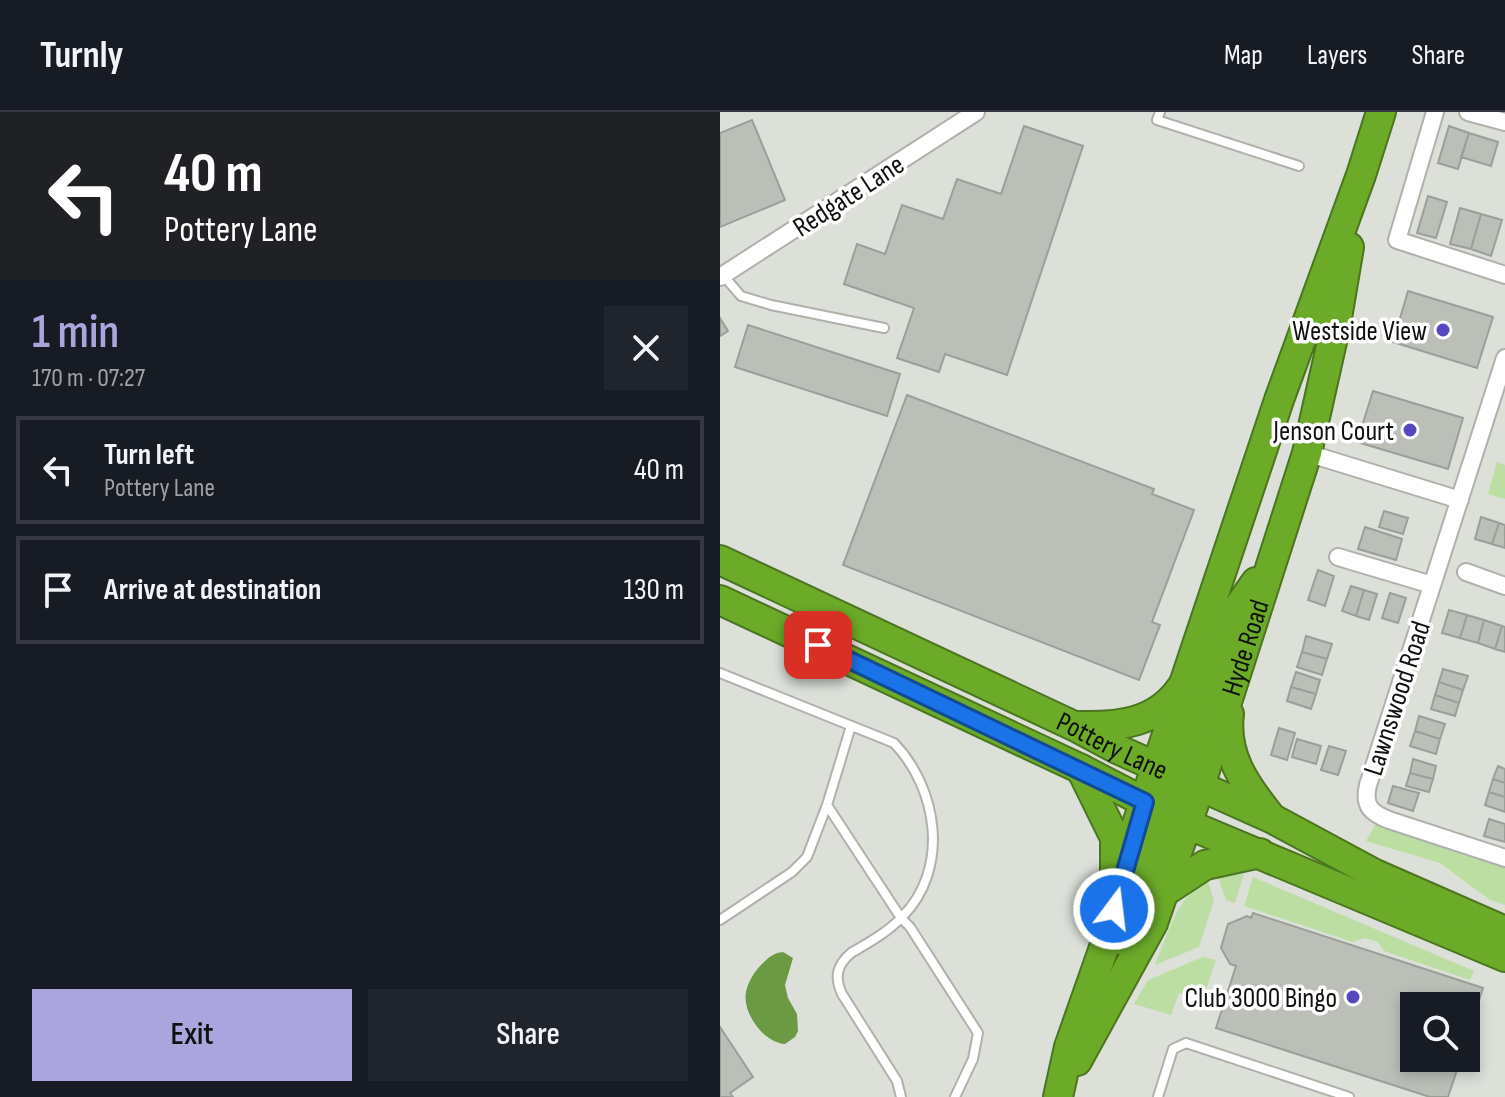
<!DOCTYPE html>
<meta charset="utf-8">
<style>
body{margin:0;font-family:"Sofia Sans Condensed",sans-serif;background:#20242c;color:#f1f3f6;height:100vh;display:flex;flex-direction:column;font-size:30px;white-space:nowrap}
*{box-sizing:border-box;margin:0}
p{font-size:26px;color:#9ea1a6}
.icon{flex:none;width:44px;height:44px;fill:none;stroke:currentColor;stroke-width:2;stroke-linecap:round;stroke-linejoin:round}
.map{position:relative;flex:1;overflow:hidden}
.side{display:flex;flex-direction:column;background:#171b24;width:720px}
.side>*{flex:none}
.hud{background:#202124;color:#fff;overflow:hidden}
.controls{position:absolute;left:680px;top:880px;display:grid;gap:16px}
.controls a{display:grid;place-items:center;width:80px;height:80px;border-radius:0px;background:#171b24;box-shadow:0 4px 12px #0003;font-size:40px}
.pin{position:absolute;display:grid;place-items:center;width:68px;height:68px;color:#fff;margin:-34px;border-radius:16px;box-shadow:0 4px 12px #0006}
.me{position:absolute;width:88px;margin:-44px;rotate:15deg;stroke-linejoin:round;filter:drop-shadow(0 0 6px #0008)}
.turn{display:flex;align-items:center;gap:28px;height:168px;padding:0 32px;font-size:36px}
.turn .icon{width:104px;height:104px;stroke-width:2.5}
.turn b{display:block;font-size:56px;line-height:68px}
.round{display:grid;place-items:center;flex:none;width:84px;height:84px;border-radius:0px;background:#20242c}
.headline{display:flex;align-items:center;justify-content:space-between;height:136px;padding:0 32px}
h1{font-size:48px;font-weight:600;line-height:60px;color:#aaa6dd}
.button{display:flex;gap:16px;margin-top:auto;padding:16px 32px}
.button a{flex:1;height:92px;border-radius:0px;background:#aaa6dd;color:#111;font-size:32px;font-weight:600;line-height:92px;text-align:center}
.button a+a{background:#20242c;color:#f1f3f6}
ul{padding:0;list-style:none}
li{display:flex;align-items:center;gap:24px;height:108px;margin:0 16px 12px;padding:0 16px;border:4px solid #363941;border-radius:0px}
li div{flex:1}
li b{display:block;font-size:30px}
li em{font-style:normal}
header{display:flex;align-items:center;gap:48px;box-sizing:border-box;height:112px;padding:0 40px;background:#171b24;border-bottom:2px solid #363941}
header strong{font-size:38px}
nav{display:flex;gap:44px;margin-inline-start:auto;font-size:28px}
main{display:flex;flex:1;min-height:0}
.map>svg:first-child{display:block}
</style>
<header>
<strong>Turnly</strong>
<nav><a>Map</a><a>Layers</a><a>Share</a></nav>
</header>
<main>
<section class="side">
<div class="hud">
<div class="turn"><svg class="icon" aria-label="left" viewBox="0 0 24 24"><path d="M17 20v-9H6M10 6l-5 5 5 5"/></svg><div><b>40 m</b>Pottery Lane</div></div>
</div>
<div class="headline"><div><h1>1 min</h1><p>170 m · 07:27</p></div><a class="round"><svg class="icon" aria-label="close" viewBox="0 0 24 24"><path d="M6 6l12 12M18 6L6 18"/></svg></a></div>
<ul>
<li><svg class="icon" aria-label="left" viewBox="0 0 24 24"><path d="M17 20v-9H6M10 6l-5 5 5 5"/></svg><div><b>Turn left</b><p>Pottery Lane</p></div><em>40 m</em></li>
<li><svg class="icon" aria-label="arrive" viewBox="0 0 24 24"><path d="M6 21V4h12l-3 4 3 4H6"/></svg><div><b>Arrive at destination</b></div><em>130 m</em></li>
</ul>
<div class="button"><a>Exit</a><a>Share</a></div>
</section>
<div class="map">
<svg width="785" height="985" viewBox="0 0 785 985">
<rect width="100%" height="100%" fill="#dce0d9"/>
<!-- green -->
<path fill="#bcdea3" d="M777,350L785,353V387L768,382Z
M656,712L785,755V793L770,788L720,751L646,729Z
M524,762L515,791L506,788L498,765Z
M533,765L754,859L750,868L664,839L658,830L645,826L633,830L524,794Z
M488,769L494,789L479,835L435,853C447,825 457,782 488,769Z
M483,845L496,848L483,887L459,881L451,903L414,892L428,868Z"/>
<!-- water -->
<path fill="#6c9a43" d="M63,840L73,846L65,873L68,886L77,902L78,919L75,925L65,932C44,931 22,901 26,880C28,870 34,860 41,853C48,846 53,841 63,840Z"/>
<!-- building -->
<path fill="#bbbfb8" stroke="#9b9f98" stroke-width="2" d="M32,8L65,88L0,115V21Z
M304,14L363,34L287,263L225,242L219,260L177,246L194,196L124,172L137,132L165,142L182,93L223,107L237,67L281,82Z
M729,14L749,21L738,57L718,51Z
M749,21L778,30L771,54L741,45Z
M708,84L727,90L716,126L697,121Z
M740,96L761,102L751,137L730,132Z
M761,102L782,108L771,144L751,137Z
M688,179L773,205L757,256L673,230Z
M0,206L8,219L0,224Z
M28,213L180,262L167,304L15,255Z
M653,279L743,306L728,357L637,330Z
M187,283L434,377L432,382L474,398L432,510L440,513L419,568L123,453Z
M664,399L688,406L683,422L659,415Z
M761,405L779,411L772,432L755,427Z
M779,411L785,413V436L772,432Z
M645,415L682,427L676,448L638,437Z
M598,458L614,464L605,494L588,488Z
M631,474L644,478L636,504L622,499Z
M644,478L657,482L649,508L636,504Z
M670,481L686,486L678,511L662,506Z
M729,498L747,503L740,526L722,521Z
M747,503L764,508L758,531L740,526Z
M764,508L782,514L775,537L758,531Z
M782,514L785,515V540L775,537Z
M586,524L612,532L607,547L582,540Z
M582,540L607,547L602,563L577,555Z
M723,557L748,564L743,578L719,570Z
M576,560L600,568L596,582L571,575Z
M719,570L743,578L739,591L715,583Z
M571,575L596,582L591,597L567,589Z
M715,583L739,591L735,604L711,597Z
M699,604L725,612L720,627L695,619Z
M559,616L575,621L567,648L551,643Z
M695,619L720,627L716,642L690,634Z
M577,627L601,634L596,652L572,645Z
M609,634L626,639L618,663L601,658Z
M693,647L716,654L713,667L690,661Z
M778,654L785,657V671L773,667Z
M690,661L713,667L709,680L686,674Z
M773,667L785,671V685L769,680Z
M673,674L699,681L693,699L668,691Z
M769,680L785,685V700L765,693Z
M769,707L785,712V730L764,724Z
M533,801L763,876L746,929V894H694V946H741L728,985H710L496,916L516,854L510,852L501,836L508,812L527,804L531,806Z
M0,915L33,965L10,981L13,985H0Z"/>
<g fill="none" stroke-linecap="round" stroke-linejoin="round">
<defs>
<path id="lane" d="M440,0L437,8L579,54
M3,163L21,184L51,193L164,216
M0,561L174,631C218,677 230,757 182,805C168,820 148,831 131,841C117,853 114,865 122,882L177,969L181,985
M107,693L181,806L190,815L258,921L253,947L235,985
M0,808L72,760L87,745L107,693L131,614
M438,985L453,937L466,931L629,985"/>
<path id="street" d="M715,0L677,128L785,163
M748,0L785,10
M0,165L256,0
M785,246L648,673C643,694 651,701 669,708L785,746
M587,341L740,388
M618,445L712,473
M746,460L785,474"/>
<g id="highway">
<path id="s1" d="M0,448L354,614L397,637L553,707L655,762L785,819"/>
<path d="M0,488L361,657L467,712L785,845"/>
<path d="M509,602C504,643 525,673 550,704"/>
<path d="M360,614C399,615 437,611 461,576"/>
<path d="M361,657L395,726V758"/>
<path d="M449,677L459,665L515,500L536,470"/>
<path d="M444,780L485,753L540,741"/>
<path d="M400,828L415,795L446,701L457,685"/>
<path id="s2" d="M357,949L433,811L480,674L587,341L616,212L629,135"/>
<path d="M338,985L349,935L387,827L415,718L559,288L641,63L661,0"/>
</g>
</defs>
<!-- lane casing -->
<use href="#lane" stroke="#aeb2ab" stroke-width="12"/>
<!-- street casing -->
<use href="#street" stroke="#aeb2ab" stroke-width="20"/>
<!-- highway casing -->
<use href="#highway" stroke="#4b751f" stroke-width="32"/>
<!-- lane -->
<use href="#lane" stroke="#fff" stroke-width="8"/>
<!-- street -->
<use href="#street" stroke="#fff" stroke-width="16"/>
<!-- highway -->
<use href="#highway" stroke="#6bab28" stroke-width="28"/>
</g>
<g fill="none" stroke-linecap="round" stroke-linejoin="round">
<defs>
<path id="route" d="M98,533L425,690L394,797"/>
</defs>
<!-- route casing -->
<use href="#route" stroke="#114b97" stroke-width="20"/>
<!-- route -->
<use href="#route" stroke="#1a73e8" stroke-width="14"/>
</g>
<!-- markers -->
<g fill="#5447bf" stroke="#fff" stroke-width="3">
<circle cx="723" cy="218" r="8"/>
<circle cx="690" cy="318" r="8"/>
<circle cx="633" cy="885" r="8"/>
</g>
<g text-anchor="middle" stroke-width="7" stroke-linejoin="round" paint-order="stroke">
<!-- street labels -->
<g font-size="28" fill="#10110f" stroke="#fff">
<text transform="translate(128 83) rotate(-33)" y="10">Redgate Lane</text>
<text dy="10" stroke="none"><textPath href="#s2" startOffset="448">Hyde Road</textPath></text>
<text transform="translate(676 586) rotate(-72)" y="10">Lawnswood Road</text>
<text dy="10" stroke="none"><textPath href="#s1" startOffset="434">Pottery Lane</textPath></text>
</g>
<!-- poi labels -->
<g font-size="28" fill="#10110f" stroke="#fff" text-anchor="end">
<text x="707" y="228">Westside View</text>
<text x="674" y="328">Jenson Court</text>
<text x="617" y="895">Club 3000 Bingo</text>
</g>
</g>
</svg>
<div class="controls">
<a><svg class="icon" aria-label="search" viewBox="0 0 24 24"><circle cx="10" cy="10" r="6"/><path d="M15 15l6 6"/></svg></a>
</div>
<div class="pin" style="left:98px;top:533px;background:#d93025"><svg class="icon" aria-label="arrive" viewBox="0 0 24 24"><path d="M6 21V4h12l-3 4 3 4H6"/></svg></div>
<svg class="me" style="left:394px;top:797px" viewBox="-20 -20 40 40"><circle r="17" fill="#1a73e8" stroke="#fff" stroke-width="3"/><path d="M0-11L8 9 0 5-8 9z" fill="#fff"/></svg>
</div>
</main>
